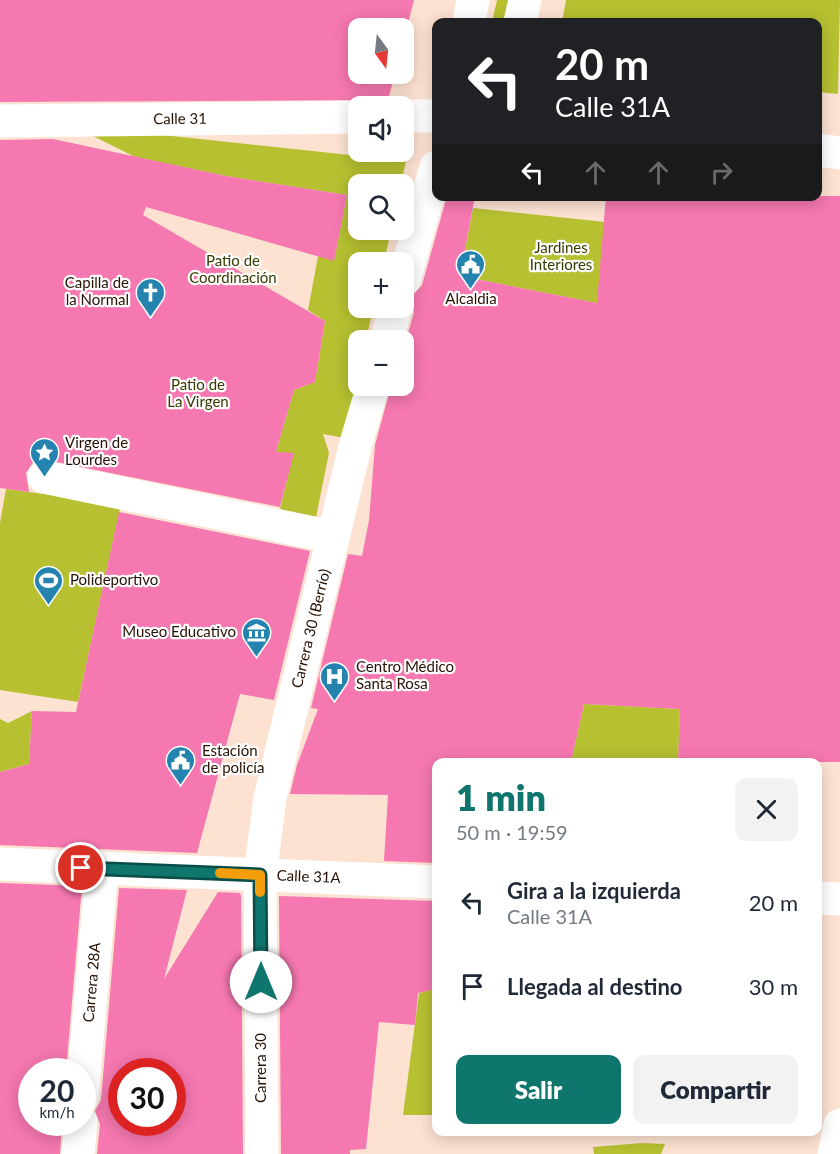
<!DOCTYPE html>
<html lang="es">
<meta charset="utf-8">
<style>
body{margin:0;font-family:Lato,sans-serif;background:#f2f2f3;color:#1f2937;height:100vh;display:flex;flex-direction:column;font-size:22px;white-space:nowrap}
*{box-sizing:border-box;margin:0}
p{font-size:20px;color:#747a83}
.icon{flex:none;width:33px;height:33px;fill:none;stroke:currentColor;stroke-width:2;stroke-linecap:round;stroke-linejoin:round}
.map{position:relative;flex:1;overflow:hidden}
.panel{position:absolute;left:432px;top:758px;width:390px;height:378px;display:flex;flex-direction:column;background:#fff;border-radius:12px;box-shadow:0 3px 15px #0003}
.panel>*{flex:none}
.top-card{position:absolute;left:432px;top:18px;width:390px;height:183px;border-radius:12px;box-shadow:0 3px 15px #0003;background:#202124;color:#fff;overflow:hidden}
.needle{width:39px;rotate:165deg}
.buttons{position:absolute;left:348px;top:18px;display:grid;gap:12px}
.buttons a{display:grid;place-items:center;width:66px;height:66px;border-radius:12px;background:#fff;box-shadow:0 3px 15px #0003;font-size:30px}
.speed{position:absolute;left:18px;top:1058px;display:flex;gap:12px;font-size:30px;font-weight:700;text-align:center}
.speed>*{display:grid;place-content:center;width:78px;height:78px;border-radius:50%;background:#fff;box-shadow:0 3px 15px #0003;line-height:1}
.speed small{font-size:15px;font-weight:400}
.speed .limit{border:9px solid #d22;background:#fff;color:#111}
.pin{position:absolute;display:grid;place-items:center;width:51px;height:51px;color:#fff;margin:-26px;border:3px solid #fff;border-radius:50%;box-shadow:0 2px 6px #0007}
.me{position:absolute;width:66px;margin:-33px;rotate:0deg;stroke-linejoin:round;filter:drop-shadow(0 0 4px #0008)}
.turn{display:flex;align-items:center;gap:21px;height:126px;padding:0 24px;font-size:27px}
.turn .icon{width:78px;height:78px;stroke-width:2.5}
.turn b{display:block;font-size:42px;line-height:51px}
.lanes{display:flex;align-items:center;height:57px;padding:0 24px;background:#0003;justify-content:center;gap:30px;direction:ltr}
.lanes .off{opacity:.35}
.round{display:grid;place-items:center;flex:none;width:63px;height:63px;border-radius:12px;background:#f2f2f3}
.headline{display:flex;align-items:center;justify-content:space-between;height:102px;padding:0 24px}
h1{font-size:36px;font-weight:800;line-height:45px;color:#0f766e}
.action{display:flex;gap:12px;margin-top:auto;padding:12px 24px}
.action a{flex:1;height:69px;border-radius:12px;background:#0f766e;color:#fff;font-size:24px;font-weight:800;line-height:69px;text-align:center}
.action a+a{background:#f2f2f3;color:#1f2937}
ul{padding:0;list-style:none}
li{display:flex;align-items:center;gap:18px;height:84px;padding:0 24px}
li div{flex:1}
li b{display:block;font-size:22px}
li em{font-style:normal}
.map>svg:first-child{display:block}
</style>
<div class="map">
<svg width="840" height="1154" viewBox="0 0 840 1154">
<rect width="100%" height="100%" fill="#fde2d2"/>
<!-- green -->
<path fill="#b6c031" d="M497,0H520L516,22H492Z
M566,0H840L838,94L818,92V22H562Z
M59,124L406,161L401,184H358V230H391L384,262H358V308H373L366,340H358V374L344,438L323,434L329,453L315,522L280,509L293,454L276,452L294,390L315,382L325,321L308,310L318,256L334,260L347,195L226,176L135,157L87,133Z
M473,208L605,222L597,303L460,276Z
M6,489L121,504L78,702L0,690V523Z
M584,704L680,709L678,762H571Z
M32,711L29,764L0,772V719L8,723Z
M436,989V1115H403L419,993Z
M642,1143L665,1144L661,1154H594L593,1147Z"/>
<!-- building -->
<path fill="#f578b0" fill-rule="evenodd" d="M0,0H414L404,39V28H358V74H395L388,100L0,102Z
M53,139L226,176L347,195L334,261L146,207L143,215L325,321L315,382L294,390L276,452L294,453L280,507L36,458L26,473L29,492L0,488V140Z
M447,196H475L460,276L597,303L606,196H840V762H678L680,709L584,704L571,762H436V863L384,861L388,795L290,794L297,765L318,709L311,708L348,554L362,556L369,520L375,445L391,386H404V346L414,313L411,297L422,285Z
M119,512L310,551L274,700L240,694L197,853L0,845V772L29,764L32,711L76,712Z
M0,883L82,886L66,1071H32V1122H62L60,1154H0Z
M119,888L187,890L164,979L218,892L240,893L241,896L243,1154H97L100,1124L95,1111L101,1100ZM122,1071H172V1122H122Z
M279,896L436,901V989L418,993L415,1025L379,1022L366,1149L350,1150V1154H281Z"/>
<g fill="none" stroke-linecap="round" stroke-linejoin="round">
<!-- minor -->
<g stroke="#fff" stroke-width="33">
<path d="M469,22L473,0"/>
<path d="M520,22L525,0"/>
<path d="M404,280L436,167"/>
<path d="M386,340L396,308"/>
<path d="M44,477L333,537"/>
<path id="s1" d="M0,864L436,882"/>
<path d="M818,898L840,899"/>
<path id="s2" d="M82,1098L102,868"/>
<path d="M78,1154L81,1122"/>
<path id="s3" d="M262,1154L260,875L270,798L356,443L373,386"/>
<path d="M834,1154L840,1125"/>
</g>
<!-- major -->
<g stroke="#fff" stroke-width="33">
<path d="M404,116H436"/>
<path id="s4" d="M0,121L358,117"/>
<path d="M818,150L840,153"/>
</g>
</g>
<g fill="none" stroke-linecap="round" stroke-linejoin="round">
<defs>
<path id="route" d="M81,868L260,875L261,982"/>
</defs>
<!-- route casing -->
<use href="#route" stroke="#0a4d48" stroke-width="15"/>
<!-- route -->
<use href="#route" stroke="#0f766e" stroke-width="10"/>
<!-- slow -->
<path stroke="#f59e0b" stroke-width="10" d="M220,873L260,875V892"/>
</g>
<!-- icons -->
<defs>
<symbol id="civic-pin" viewBox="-11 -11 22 30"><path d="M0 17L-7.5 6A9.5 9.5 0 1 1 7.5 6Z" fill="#2484af" stroke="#fff"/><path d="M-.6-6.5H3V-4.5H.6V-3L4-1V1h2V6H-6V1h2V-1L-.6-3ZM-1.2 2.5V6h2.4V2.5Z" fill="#fff"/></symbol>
<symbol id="church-pin" viewBox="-11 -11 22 30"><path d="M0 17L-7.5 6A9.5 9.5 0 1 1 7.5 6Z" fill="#2484af" stroke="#fff"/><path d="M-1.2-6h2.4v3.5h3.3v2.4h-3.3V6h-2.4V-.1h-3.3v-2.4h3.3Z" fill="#fff"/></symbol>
<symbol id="sight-pin" viewBox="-11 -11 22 30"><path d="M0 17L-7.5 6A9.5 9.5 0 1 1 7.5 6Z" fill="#2484af" stroke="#fff"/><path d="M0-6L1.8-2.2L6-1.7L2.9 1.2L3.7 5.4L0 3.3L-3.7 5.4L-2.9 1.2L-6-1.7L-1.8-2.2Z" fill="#fff"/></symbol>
<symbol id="stadium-pin" viewBox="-11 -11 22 30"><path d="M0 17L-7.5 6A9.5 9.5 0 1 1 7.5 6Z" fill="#2484af" stroke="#fff"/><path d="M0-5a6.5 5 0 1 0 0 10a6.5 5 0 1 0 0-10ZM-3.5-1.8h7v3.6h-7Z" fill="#fff"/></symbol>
<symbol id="museum-pin" viewBox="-11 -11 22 30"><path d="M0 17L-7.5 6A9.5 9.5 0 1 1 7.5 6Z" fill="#2484af" stroke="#fff"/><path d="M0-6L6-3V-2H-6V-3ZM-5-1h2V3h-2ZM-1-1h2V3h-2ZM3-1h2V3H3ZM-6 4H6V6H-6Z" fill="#fff"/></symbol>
<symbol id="hospital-pin" viewBox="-11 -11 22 30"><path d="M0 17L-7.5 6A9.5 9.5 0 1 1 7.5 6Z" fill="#2484af" stroke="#fff"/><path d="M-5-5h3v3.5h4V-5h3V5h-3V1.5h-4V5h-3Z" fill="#fff"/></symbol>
</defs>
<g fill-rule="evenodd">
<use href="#civic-pin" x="454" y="248" width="33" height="45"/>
<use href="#church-pin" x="134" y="276" width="33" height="45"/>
<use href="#sight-pin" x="28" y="436" width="33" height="45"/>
<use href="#stadium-pin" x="32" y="564" width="33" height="45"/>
<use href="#museum-pin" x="240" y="616" width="33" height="45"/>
<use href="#hospital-pin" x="318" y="660" width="33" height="45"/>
<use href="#civic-pin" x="164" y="744" width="33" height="45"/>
</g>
<g text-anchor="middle" stroke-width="4.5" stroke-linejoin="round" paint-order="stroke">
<!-- street labels -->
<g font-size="15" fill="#271102" stroke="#fff">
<text dy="5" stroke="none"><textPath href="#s4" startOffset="180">Calle 31</textPath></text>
<text dy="5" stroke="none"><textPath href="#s3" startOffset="531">Carrera 30 (Berrío)</textPath></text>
<text dy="5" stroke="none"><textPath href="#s1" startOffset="309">Calle 31A</textPath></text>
<text dy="5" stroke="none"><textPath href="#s2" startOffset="116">Carrera 28A</textPath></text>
<text transform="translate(261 1068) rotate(-90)" y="5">Carrera 30</text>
</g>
<!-- park labels -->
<g font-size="15" fill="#373b00" stroke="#fff">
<text x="561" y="253">Jardines<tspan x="561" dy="17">Interiores</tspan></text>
<text x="233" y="266">Patio de<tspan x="233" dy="17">Coordinación</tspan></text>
<text x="198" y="390">Patio de<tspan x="198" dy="17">La Virgen</tspan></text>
</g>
<!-- poi labels -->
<g font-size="15" fill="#271102" stroke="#fff" text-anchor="start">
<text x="129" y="288" text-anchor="end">Capilla de<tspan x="129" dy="17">la Normal</tspan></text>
<text x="471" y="304" text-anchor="middle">Alcaldia</text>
<text x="65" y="448">Virgen de<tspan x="65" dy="17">Lourdes</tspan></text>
<text x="70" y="585">Polideportivo</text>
<text x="236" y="637" text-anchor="end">Museo Educativo</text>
<text x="356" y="672">Centro Médico<tspan x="356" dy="17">Santa Rosa</tspan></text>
<text x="202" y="756">Estación<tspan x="202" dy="17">de policía</tspan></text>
</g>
</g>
</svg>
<div class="buttons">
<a><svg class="needle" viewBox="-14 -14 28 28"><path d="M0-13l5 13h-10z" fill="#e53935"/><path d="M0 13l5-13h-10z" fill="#747a83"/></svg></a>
<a><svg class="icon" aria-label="sound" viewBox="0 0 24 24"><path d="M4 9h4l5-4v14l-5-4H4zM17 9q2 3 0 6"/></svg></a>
<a><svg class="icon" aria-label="search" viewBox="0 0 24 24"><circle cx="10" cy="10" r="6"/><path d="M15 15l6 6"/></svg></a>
<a>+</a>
<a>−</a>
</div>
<div class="speed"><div>20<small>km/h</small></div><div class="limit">30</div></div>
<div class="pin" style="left:81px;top:868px;background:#d93025"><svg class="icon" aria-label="arrive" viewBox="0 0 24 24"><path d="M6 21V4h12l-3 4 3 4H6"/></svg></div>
<svg class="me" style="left:261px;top:982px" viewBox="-20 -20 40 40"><circle r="19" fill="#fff"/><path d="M0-13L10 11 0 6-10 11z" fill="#0f766e"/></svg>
<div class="top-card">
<div class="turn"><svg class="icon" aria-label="left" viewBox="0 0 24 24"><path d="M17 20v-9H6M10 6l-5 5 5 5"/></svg><div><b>20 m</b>Calle 31A</div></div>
<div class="lanes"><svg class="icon" aria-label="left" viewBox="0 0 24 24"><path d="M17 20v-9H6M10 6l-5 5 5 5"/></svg><svg class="icon off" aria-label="ahead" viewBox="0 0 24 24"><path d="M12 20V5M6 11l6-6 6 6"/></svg><svg class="icon off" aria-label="ahead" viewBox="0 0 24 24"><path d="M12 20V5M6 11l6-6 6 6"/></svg><svg class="icon off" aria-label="right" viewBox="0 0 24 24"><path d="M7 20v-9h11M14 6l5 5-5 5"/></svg></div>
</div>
<section class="panel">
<div class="headline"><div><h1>1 min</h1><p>50 m · 19:59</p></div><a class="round"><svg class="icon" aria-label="close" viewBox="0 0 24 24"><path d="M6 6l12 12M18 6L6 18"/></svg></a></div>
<ul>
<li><svg class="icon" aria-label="left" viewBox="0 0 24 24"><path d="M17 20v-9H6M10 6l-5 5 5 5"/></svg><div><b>Gira a la izquierda</b><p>Calle 31A</p></div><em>20 m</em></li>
<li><svg class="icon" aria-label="arrive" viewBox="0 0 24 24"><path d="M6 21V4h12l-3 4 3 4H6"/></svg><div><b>Llegada al destino</b></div><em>30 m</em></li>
</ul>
<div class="action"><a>Salir</a><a>Compartir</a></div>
</section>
</div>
